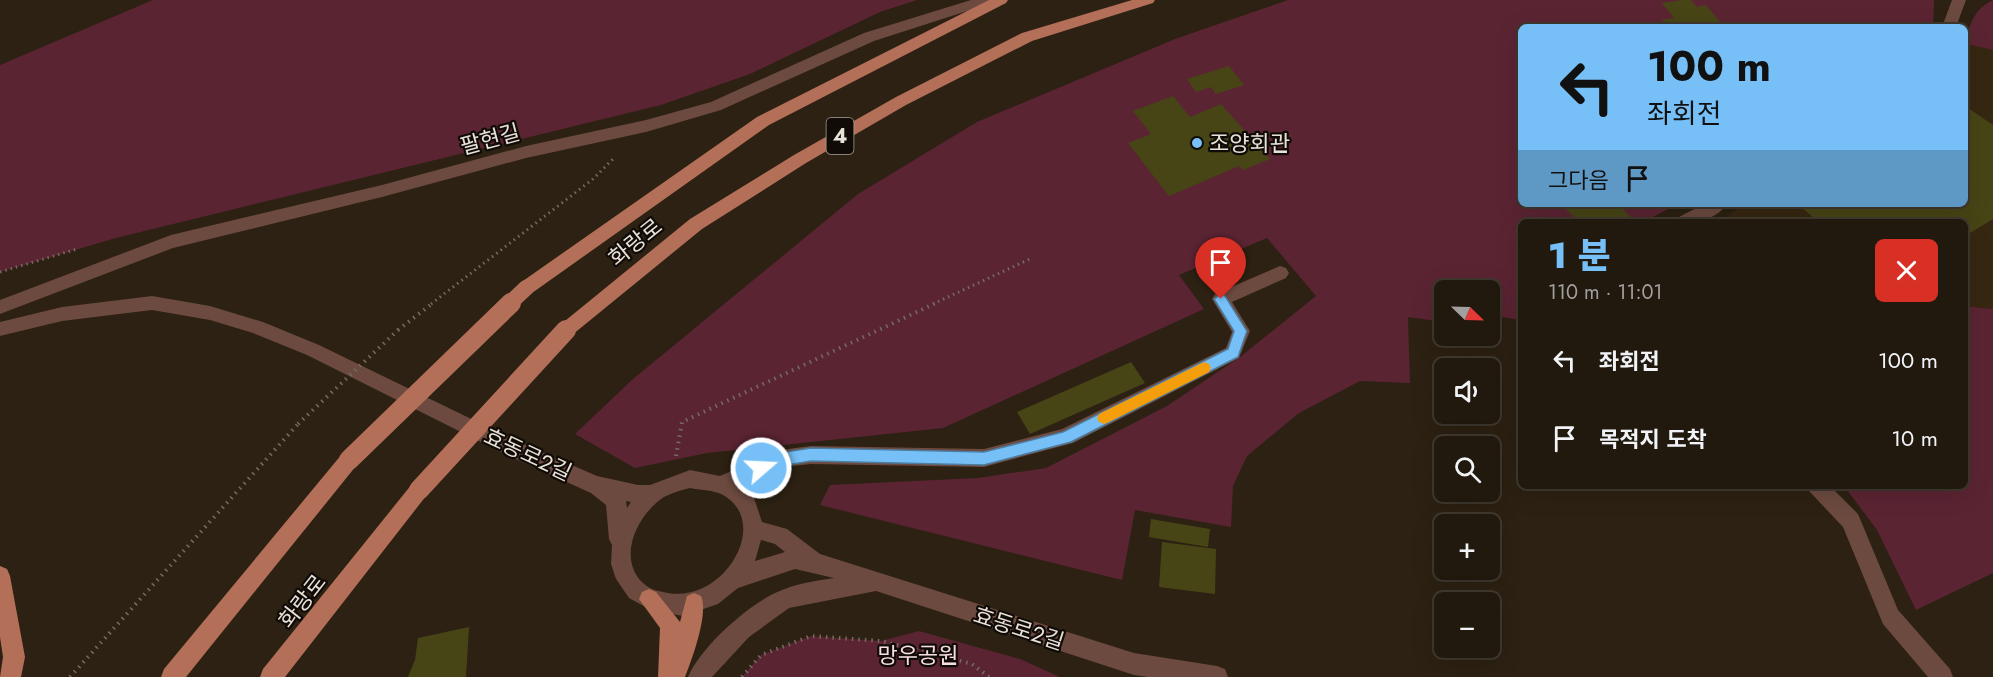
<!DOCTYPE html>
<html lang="ko">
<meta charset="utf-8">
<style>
body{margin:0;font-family:Jost,"Noto Sans KR",sans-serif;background:#292217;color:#f1f3f6;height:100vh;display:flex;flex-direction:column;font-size:22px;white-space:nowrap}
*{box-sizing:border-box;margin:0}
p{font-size:20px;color:#a2a09e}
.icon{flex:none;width:33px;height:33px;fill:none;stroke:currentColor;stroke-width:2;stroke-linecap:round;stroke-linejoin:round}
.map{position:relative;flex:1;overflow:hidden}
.details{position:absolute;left:1518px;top:219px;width:450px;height:270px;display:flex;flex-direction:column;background:#21190e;border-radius:9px;box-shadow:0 6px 24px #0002,0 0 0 2px #3e382e}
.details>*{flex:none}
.guide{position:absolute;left:1518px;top:24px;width:450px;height:183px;border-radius:9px;box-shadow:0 6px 24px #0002,0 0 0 2px #3e382e;background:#76c0f7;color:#111;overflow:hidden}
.needle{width:39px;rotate:113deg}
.buttons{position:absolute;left:1434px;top:280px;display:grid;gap:12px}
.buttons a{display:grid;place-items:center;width:66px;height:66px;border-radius:9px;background:#21190e;box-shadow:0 6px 24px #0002,0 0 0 2px #3e382e;font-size:30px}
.pin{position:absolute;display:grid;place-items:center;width:51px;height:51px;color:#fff;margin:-62px -26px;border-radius:50% 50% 50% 0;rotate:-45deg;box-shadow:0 0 6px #0007}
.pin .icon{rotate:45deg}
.me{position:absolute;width:66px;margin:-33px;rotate:71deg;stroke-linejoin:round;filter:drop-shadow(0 0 4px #0008)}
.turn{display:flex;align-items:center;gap:21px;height:126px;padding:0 30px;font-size:27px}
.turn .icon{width:78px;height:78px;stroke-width:2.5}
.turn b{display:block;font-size:42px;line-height:51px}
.then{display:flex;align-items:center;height:57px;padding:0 30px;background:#0003;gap:12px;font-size:22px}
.round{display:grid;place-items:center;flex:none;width:63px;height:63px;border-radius:9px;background:#292217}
.summary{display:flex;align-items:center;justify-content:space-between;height:102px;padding:0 30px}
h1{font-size:36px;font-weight:800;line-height:45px;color:#76c0f7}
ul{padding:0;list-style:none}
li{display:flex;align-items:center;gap:18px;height:78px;padding:0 30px}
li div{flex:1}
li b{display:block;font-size:22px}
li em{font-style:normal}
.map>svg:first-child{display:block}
</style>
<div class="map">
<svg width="1993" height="677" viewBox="0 0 1993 677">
<rect width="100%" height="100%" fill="#2c2112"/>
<!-- built -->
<path fill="#362712" d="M1966,44L1993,50V309L1965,306V222H1717L1746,204H1965Z"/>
<!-- green -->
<path fill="#5b2433" d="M153,0H917L880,12L750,74L661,105L116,238L0,272V65Z
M1288,0H1934L1933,27H1521V204H1678L1643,222H1521V320L1490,315V291H1444V322L1408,317L1410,383L1360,381L1299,413L1247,456L1233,486L1231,527L1135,510L1122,580L820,505L830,485L978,478L1046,468L1167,406L1240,357L1316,296L1267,238L1179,275L1204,309L943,428L707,453L635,468L575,434L633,379L858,194L977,122L1175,39Z
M1993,0V50L1966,44C1969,24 1974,9 1993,0Z
M1965,306L1993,309V573L1916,610L1877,530L1844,486H1965Z
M919,631L1020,659L1060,677H742L761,655L811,636L881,641Z"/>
<!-- building -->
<path fill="#474516" d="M1682,0H1691L1697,7L1706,5L1721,23L1701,27H1668L1662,20L1674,18L1662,3Z
M1229,66L1244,85L1216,94L1211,87L1196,92L1187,79Z
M1173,96L1190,117L1221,104L1270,159L1243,170L1239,166L1169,196L1128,143L1151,134L1133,111Z
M1965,106L1993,125V219L1965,236V222H1819L1797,204H1965Z
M1560,204H1617L1634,220L1630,222H1580Z
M1131,362L1145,383L1030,434L1017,412Z
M1151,519L1210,529L1208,547L1149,537Z
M1162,542L1216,549L1215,594L1159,587Z
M469,627L466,677H408L415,660L418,638Z"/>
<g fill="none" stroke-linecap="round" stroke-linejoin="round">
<!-- path-far1 -->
<path stroke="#756c5f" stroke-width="3" stroke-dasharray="1.5 4" stroke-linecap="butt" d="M0,272L77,249
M431,304L593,179L615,157
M933,304L1032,258"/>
<!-- path -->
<path stroke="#756c5f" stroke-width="4" stroke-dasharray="1.5 5" stroke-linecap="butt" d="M398,330L433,303
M676,456L682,422L936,303
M70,677L298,424
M742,677L761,655L811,636L881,641L972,664L989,677"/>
<!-- minor -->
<path fill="#6c4a3f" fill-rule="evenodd" d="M971,0H994L992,3L874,41L721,110L646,132L526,158L382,197L173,248L0,314V300L171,235L382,185L526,146L646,120L711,102L864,33Z
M1952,0H1966L1956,27H1942Z
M1704,204H1726C1717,221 1693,222 1677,222L1679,217Z
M1280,266L1286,268L1289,273L1286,278L1232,302L1250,331L1239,358L1073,443L984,467L811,464L782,467L740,486L754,498L762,522L787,529L820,554L1134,653L1217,666L1225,669L1228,677H1148L1134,675L876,591L789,608L749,637L712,677H688C701,647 746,607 775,593C794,584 814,581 834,578L795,569L738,588L718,604L683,616L651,610L629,598L616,579L611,564L612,545L609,539L606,505L591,493L507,455L307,355L253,333L210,320L152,310L62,321L0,336V322L62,307L152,296L210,306L263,322L319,345L521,443L597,476L638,485H650L690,470L720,476L780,450L811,446L984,449L1062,429L1226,348L1232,332L1212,299L1215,294ZM690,488C699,490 713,490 721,494C773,520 725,603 668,593C658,591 650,590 643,583C616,557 638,514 664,497C672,493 681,490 690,488ZM626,501L631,502L627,508ZM761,540L775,544L785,552L755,561Z
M1807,486H1830L1858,514L1898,610L1950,669L1953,677H1928L1883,624L1843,527L1810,492Z"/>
<!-- major -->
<path fill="#b46f59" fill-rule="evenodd" d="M989,0H1008L1006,3L769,125L532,293L526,295L520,293L517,288L520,283L757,117Z
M1132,0H1155L1153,3L1032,41L906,105L806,163L702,229L572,335L566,337L560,335L557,330L560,325L690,219L794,155L896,97L1022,33Z
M349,451L356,454L359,460L356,466L186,677H161L164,669L342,454Z
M419,481L426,484L429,490L426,496L285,677H260L263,669L412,484Z
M0,566L7,569L10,576L25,657L21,677H0L3,657L0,637Z
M649,589L656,592L680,622L687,596L694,593L701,596C709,613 692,659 685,677H658L660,628L639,599L642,592Z"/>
<!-- path-bridge -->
<path stroke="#756c5f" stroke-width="4" stroke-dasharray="1.5 5" stroke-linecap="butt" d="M298,424L398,330"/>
<!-- major-bridge-far1 -->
<path stroke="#b46f59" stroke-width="16" d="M509,304L526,288"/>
<!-- major-bridge -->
<path stroke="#b46f59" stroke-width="20" d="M349,460L511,303
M419,490L566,330"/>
</g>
<!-- route -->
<path fill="#76c0f7" stroke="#4d7da1" stroke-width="1.5" d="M1221,294L1225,296L1247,331L1238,357L1071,442L984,465L811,461L781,466L761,474L755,472L753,468L755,463L780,453L811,448L984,452L1063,432L1228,349L1234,331L1214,299Z"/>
<!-- slow -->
<path fill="#f59e0b" d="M1204,362L1209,364L1211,368L1209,372L1109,422L1104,424L1099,422L1097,418L1099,414Z"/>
<!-- markers -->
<circle fill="#76c0f7" stroke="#100b06" stroke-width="2" cx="1197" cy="143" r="6"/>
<g text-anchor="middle" stroke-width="4.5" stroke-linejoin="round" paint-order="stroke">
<!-- shield labels -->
<rect fill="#100b06" stroke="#a7a199" stroke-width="1.5" x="826.5" y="118" width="27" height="36" rx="4.5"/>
<g font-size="21" font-weight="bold" fill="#e8e1d8">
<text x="840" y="143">4</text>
</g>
<!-- street labels -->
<g font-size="22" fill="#e8e1d8" stroke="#100b06">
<text transform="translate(490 139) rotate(-15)" y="8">팔현길</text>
<text transform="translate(635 242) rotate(-39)" y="8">화랑로</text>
<text transform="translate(528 454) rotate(25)" y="8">효동로2길</text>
<text transform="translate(302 601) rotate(-52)" y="8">화랑로</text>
<text transform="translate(1019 628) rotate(18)" y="8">효동로2길</text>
</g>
<!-- poi labels -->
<g font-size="22" fill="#e8e1d8" stroke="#100b06" text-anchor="start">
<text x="1209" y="151">조양회관</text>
</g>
<!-- park labels -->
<g font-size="22" fill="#f6dde1" stroke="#100b06">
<text x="918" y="663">망우공원</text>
</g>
</g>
</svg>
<div class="buttons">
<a><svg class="needle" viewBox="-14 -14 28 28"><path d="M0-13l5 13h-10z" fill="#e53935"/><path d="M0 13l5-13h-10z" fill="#a2a09e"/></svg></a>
<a><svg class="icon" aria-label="sound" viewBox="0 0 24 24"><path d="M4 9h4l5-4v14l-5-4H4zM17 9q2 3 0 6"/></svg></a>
<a><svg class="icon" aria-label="search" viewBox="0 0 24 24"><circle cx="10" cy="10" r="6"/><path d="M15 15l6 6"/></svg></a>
<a>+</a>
<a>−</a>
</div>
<div class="pin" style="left:1221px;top:299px;background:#d93025"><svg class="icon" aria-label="arrive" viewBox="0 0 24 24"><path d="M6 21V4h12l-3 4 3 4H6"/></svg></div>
<svg class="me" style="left:761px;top:468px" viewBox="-20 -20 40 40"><circle r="17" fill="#76c0f7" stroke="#fff" stroke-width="3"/><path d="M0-11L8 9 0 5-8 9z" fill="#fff"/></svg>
<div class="guide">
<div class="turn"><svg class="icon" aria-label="left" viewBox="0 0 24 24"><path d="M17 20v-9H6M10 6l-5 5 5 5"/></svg><div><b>100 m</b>좌회전</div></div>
<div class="then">그다음<svg class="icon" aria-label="arrive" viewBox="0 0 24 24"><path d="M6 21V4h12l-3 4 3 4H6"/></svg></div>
</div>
<section class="details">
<div class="summary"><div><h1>1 분</h1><p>110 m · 11:01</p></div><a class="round" style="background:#d93025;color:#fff"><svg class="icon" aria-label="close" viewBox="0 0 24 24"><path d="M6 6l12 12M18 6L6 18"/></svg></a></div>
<ul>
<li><svg class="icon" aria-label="left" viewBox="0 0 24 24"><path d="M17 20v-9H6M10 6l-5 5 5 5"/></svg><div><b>좌회전</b></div><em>100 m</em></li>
<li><svg class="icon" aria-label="arrive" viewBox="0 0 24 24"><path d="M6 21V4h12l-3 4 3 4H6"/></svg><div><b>목적지 도착</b></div><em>10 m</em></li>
</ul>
</section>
</div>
